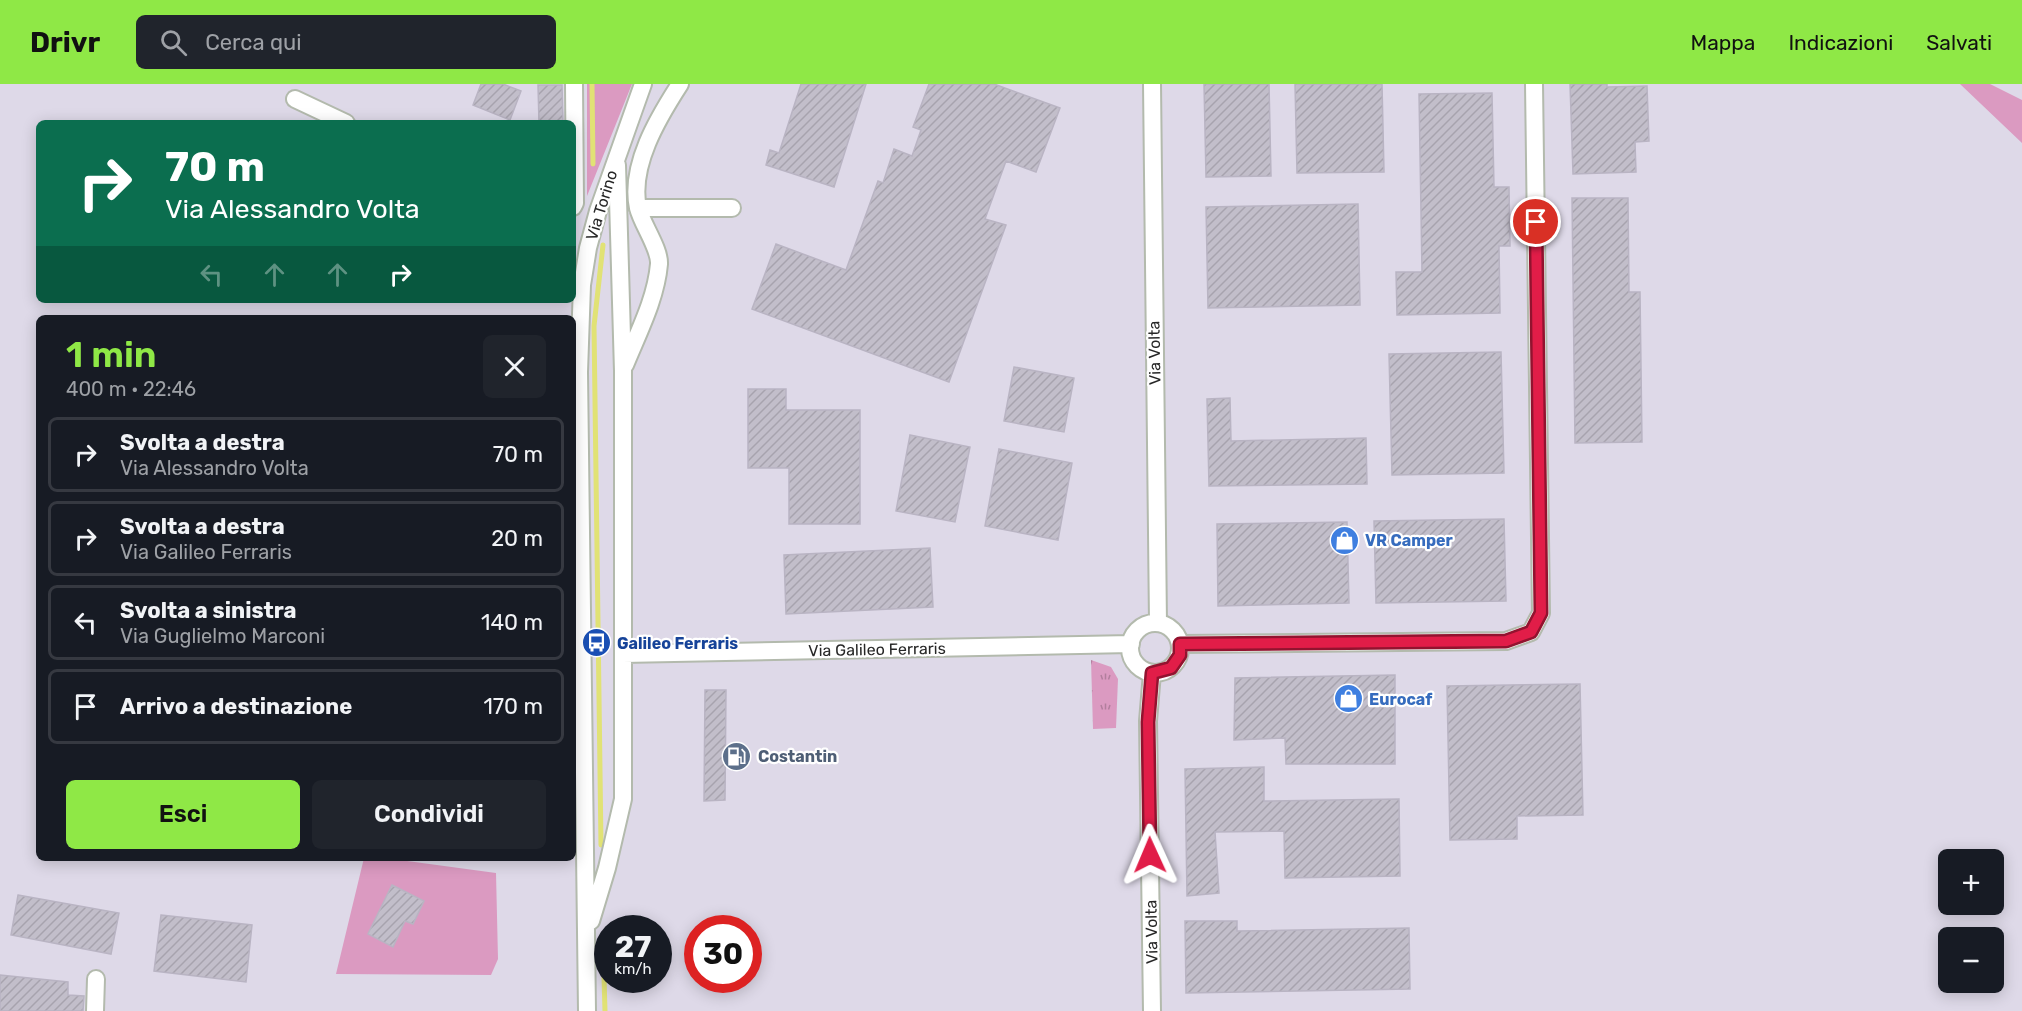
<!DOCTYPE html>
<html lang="it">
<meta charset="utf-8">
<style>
body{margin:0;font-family:Rubik,sans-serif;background:#20242c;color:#f1f3f6;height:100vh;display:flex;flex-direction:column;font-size:22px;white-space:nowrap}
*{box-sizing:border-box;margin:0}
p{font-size:20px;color:#9ea1a6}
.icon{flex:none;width:33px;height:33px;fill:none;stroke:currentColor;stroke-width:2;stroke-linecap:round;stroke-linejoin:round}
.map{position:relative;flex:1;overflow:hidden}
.details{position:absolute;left:36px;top:231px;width:540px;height:546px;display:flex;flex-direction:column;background:#171b24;border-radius:9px;box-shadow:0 3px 15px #0003}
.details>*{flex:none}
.banner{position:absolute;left:36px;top:36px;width:540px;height:183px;border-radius:9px;box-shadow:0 3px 15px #0003;background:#0b6e4f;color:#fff;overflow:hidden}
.controls{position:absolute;left:1938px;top:765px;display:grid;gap:12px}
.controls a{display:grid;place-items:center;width:66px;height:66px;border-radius:9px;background:#171b24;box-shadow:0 3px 15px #0003;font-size:30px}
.speed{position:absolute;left:594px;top:831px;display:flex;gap:12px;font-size:30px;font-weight:700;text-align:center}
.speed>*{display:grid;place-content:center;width:78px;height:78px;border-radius:50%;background:#171b24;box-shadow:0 3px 15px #0003;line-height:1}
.speed small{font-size:15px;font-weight:400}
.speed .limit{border:9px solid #d22;background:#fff;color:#111}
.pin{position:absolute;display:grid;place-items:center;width:51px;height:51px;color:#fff;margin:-26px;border:3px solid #fff;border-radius:50%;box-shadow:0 2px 6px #0007}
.me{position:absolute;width:66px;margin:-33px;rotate:359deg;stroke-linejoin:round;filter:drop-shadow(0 0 4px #0008)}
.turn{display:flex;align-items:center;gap:21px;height:126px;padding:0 30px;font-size:27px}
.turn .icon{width:78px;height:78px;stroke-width:2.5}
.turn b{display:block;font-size:42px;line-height:51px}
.lanes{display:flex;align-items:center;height:57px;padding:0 30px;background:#0003;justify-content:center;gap:30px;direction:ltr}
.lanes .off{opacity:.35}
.round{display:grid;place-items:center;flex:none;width:63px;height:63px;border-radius:9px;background:#20242c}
.summary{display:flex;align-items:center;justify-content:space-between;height:102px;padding:0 30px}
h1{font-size:36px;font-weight:600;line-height:45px;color:#8fe846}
.cta{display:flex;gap:12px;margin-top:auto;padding:12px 30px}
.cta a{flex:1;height:69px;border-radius:9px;background:#8fe846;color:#111;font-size:24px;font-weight:600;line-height:69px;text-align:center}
.cta a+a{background:#20242c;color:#f1f3f6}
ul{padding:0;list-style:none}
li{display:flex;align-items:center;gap:18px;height:75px;margin:0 12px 9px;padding:0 18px;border:3px solid #363941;border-radius:9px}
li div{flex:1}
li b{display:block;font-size:22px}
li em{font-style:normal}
header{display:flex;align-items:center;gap:36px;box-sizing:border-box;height:84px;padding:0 30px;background:#8fe846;color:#111}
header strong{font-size:28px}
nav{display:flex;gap:33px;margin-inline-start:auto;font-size:21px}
.search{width:420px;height:54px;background:#20242c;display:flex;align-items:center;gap:15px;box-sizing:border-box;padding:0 21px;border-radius:9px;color:#9ea1a6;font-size:22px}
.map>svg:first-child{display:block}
</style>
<header>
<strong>Drivr</strong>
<div class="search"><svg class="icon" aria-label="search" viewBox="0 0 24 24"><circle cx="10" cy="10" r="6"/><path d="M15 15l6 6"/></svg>Cerca qui</div>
<nav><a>Mappa</a><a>Indicazioni</a><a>Salvati</a></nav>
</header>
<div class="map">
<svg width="2022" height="927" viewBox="0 0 2022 927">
<defs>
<pattern id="park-tufts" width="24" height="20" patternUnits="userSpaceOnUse" patternTransform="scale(1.5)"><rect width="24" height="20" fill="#db9ac1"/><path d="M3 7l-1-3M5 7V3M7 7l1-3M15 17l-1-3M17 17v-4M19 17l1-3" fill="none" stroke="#b27e9d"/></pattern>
<pattern id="building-hatch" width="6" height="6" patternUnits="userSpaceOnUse" patternTransform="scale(1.5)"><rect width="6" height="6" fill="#c2beca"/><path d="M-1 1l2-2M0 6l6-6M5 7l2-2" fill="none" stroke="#a7a3ae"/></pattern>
</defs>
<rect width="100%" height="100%" fill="#ded9e8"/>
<!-- grass -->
<path fill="#db9ac1" d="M587,0H632L587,112Z
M1960,0H1990L2022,16V59Z
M364,774H385L496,789L498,875L491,891L336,890Z"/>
<!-- park -->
<path fill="url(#park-tufts)" d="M1091,576L1111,583L1118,595L1116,644L1093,645Z"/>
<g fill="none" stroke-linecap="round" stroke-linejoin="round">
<!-- stream -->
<path stroke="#e1e275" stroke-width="5" d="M592,0L593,80
M601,761L594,242L603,161
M604,893L605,927"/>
</g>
<!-- building -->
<path fill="url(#building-hatch)" stroke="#b9b4c3" stroke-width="1.5" d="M481,0H503L521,7L510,36L473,21Z
M801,0H866L834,103L766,81L770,66L779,69Z
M929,0H994L1060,24L1036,88L1006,77L985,135L1006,141L949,298L752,225L776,160L846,186L878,97L883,99L894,65L912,72L921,46L913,43Z
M1204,0H1269L1271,92L1206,93Z
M1295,0H1382L1384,88L1297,89Z
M1570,0H1607V3L1647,2L1649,57L1635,58L1636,88L1573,90Z
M538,1H562L563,39H539Z
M1492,9L1494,103H1509L1510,162H1499L1500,229L1397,231L1396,188H1422L1419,10Z
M1572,114H1628L1629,208H1640L1642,358L1575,359Z
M1358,120L1360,221L1208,224L1206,123Z
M1501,268L1504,389L1392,391L1389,270Z
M1014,283L1074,294L1064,348L1004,337Z
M748,305H786V326H860V440H789V384H748Z
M1230,314L1231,357L1366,354L1367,400L1209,402L1207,315Z
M910,351L970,363L955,438L896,427Z
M999,365L1072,379L1058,456L985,442Z
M1504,435L1506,517L1376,519L1374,437Z
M1347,438L1349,519L1218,522L1217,440Z
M930,464L933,523L786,530L784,471Z
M1395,591V680H1286L1285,654L1234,656L1235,594Z
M1580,600L1583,731L1517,732V755L1450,756L1447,602Z
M705,606H726L725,716L704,717Z
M1264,683V717L1399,715L1400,792L1285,794L1284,747L1215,748L1219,809L1187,812L1185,685Z
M392,801L424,817L413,840L405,837L393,863L368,850Z
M18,811L119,829L111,870L11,851Z
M161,831L252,841L246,898L154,887Z
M1185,837H1237V847L1409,844L1410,905L1186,909Z
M0,891L68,898V911L84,912L83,927H0Z"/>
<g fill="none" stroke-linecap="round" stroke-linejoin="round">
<defs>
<path id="minor" d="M1152,0L1158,539
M295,15L346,39
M573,123L575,119L574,0
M638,124H732
M625,281C638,249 656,215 659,180C660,165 642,140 638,124C629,82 658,34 680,0
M1130 564a25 25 0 1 1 50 0a25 25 0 1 1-50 0Z
M1180,560L1506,557L1531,548L1541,529L1534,0
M623,570L1131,560
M1152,589L1148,637L1152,927
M591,837L607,784L623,715V287L617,81
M95,927L96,895
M587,927L579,288L582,201L588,164L598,127L643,0"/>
</defs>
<!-- minor casing -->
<use href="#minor" stroke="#b3baad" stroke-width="20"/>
<!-- minor -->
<use href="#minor" stroke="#fff" stroke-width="16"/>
</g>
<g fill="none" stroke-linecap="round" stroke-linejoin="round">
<defs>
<path id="route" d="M1150,771L1148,638L1152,589L1171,584L1180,571V560L1506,557L1531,548L1541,529L1536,138"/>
</defs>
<!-- route casing -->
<use href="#route" stroke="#92132f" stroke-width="15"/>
<!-- route -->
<use href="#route" stroke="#e11d48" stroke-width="10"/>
</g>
<!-- icons -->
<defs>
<symbol id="shop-disc" viewBox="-11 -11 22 22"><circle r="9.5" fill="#3f7fe0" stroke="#fff"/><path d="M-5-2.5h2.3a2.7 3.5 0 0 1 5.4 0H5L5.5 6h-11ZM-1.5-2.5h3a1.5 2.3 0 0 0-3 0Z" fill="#fff"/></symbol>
<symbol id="bus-disc" viewBox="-11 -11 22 22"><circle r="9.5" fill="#1a4fb4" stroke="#fff"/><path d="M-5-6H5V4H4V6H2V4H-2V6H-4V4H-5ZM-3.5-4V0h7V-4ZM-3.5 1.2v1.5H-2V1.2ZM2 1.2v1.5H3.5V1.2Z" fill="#fff"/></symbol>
<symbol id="fuel-disc" viewBox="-11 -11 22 22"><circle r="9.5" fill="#5c6f8a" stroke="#fff"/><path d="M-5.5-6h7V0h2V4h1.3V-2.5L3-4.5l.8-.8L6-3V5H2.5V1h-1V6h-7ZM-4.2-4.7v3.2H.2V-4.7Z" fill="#fff"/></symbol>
</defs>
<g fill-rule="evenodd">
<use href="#shop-disc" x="1328" y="440" width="33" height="33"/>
<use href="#bus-disc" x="580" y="542" width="33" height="33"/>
<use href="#shop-disc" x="1332" y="598" width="33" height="33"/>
<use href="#fuel-disc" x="720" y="656" width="33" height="33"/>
</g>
<g text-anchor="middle" stroke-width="4.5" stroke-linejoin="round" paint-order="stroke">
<!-- street labels -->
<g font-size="16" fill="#272727" stroke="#fff">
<text transform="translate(601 121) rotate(-73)" y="6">Via Torino</text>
<text transform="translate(1154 269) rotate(-91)" y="6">Via Volta</text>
<text transform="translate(877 565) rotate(-1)" y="6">Via Galileo Ferraris</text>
<text transform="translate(1151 848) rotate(-91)" y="6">Via Volta</text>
</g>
<!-- shop labels -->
<g font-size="16" font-weight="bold" fill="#366cbe" stroke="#fff" text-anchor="start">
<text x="1365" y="462">VR Camper</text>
<text x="1369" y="621">Eurocaf</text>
</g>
<!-- transit labels -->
<g font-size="16" font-weight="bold" fill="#164399" stroke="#fff" text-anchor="start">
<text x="617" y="565">Galileo Ferraris</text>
</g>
<!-- service labels -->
<g font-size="16" font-weight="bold" fill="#4e5e75" stroke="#fff" text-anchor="start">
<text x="758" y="678">Costantin</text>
</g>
</g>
</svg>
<div class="controls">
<a>+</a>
<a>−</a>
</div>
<div class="speed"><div>27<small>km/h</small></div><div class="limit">30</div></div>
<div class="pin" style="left:1536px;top:138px;background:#d93025"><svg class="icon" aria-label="arrive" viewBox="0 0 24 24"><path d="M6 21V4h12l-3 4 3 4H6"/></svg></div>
<svg class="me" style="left:1150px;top:771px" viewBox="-20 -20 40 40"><path d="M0-17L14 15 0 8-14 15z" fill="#e11d48" stroke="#fff" stroke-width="4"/></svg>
<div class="banner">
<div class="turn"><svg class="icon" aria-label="right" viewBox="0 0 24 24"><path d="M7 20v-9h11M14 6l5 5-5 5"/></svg><div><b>70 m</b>Via Alessandro Volta</div></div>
<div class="lanes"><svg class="icon off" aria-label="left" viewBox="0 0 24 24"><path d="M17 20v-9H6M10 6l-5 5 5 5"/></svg><svg class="icon off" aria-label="ahead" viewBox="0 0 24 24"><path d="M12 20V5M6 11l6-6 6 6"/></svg><svg class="icon off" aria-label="ahead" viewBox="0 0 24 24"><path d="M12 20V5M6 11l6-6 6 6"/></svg><svg class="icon" aria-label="right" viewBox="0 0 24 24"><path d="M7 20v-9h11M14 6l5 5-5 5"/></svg></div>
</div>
<section class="details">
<div class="summary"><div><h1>1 min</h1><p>400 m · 22:46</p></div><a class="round"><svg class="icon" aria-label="close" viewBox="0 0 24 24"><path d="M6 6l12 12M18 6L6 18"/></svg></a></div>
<ul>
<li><svg class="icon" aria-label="right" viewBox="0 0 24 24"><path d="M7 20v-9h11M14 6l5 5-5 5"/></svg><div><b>Svolta a destra</b><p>Via Alessandro Volta</p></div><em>70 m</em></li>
<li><svg class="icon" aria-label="right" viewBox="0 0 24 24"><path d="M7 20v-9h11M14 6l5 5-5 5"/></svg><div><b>Svolta a destra</b><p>Via Galileo Ferraris</p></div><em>20 m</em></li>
<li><svg class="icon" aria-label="left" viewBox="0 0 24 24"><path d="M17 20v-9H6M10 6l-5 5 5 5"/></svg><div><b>Svolta a sinistra</b><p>Via Guglielmo Marconi</p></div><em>140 m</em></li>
<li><svg class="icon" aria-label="arrive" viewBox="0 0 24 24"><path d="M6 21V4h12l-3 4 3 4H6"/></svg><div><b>Arrivo a destinazione</b></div><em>170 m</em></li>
</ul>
<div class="cta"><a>Esci</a><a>Condividi</a></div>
</section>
</div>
